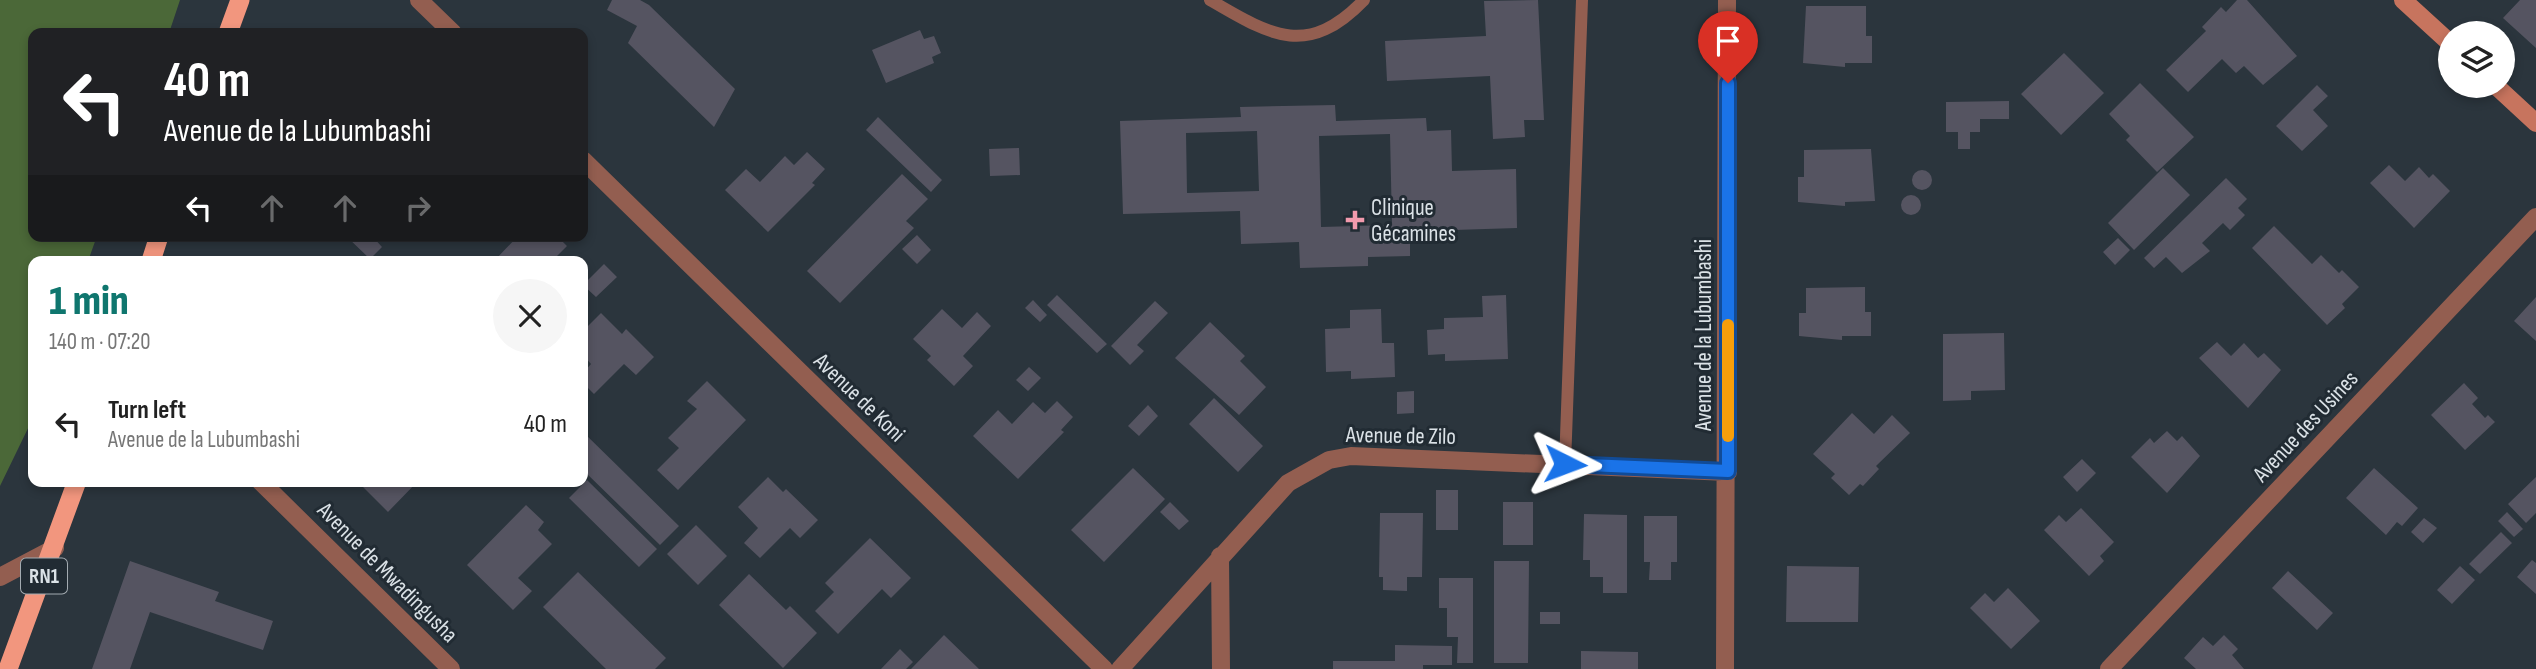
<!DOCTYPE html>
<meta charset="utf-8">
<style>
body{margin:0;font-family:"Sofia Sans Condensed",sans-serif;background:#f6f6f6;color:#222;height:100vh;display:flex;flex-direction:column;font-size:26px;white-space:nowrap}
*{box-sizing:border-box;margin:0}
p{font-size:23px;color:#767676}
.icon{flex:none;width:38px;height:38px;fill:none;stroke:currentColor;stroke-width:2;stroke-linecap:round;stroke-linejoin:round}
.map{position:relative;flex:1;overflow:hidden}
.panel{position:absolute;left:28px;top:256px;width:560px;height:231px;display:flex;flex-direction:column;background:#fff;border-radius:14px;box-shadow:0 4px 10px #0003}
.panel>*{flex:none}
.top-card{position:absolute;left:28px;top:28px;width:560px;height:214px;border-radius:14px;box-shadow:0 4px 10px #0003;background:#202124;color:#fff;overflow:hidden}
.buttons{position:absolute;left:2438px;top:21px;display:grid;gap:14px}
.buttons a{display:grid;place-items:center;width:77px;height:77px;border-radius:50%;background:#fff;box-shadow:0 4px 10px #0003;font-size:35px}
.pin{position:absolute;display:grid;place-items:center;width:60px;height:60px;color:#fff;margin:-72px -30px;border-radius:50% 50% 50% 0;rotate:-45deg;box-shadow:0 0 7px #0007}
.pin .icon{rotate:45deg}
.me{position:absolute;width:77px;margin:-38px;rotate:93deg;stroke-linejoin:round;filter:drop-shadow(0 0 5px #0008)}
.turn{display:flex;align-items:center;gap:24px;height:147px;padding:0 21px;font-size:32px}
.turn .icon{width:91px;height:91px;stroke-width:2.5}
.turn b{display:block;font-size:49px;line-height:60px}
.lanes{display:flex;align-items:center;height:66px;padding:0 21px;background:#0003;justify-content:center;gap:35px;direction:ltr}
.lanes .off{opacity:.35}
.round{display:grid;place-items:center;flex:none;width:74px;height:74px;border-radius:37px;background:#f6f6f6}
.summary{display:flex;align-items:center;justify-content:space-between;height:119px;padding:0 21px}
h1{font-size:42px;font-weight:800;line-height:52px;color:#0f766e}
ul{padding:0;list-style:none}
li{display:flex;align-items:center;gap:21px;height:98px;padding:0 21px}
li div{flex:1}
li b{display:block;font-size:26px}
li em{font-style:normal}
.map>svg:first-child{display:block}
</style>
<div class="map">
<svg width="2536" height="669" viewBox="0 0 2536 669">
<rect width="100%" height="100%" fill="#2b353d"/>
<!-- green -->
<path fill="#4b6838" d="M0,0H180L169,33H33V236H97L88,261H33V418L0,486Z"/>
<!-- building -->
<path fill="#555461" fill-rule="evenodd" d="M612,0H640L649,5L735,89L714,127L628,43L637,26L607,10Z
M1538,0L1544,120H1524L1525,137L1493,139L1490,76L1387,81L1385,41L1486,36L1484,1Z
M2237,0H2247L2297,56L2263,85L2244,66L2236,73L2222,59L2188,92L2166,70L2206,31L2202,27L2221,7L2226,12Z
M2520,0H2536V48L2503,18Z
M1806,6H1866V36H1872V63H1845V67L1803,63Z
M920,30L924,39L934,36L941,53L932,57L934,63L886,83L872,50Z
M2064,53L2104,93L2061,135L2021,94Z
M2140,83L2194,137L2157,172L2126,140L2130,136L2109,114Z
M2317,85L2328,96L2313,110L2328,126L2302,151L2276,126Z
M2009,101V119H1980V132H1970V149H1958V132H1946V102Z
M1335,105L1336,121L1426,118L1427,131L1451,130L1452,171L1516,169L1517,228L1454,230V238L1410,239V256L1368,257V266L1300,268L1299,242L1241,244L1240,211L1123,214L1120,121L1241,117L1240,107ZM1257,131L1259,191L1187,193L1186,133ZM1390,134L1392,225L1321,227L1319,136Z
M878,117L942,180L931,192L866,130Z
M1019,148L1020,175L990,176L989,149Z
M1871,149L1875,201L1845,202V206L1798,202V177H1804V150Z
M807,152L825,169L812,183L815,185L768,232L725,190L746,169L760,182L785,156L794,165Z
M2389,165L2405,181L2419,167L2429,178L2433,174L2450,191L2414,228L2370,183Z
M2163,168L2190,195L2134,250L2108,223Z
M1912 180a10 10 0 1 1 20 0a10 10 0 1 1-20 0Z
M902,174L928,199L906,221L914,228L840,303L807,271Z
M2226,178L2247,199L2238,208L2245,215L2230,230L2223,223L2202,243L2210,251L2182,273L2166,257L2154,268L2144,258Z
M1901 205a10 10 0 1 1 20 0a10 10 0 1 1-20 0Z
M2274,226L2312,264L2321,255L2339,273L2342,270L2359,287L2342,304L2345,308L2327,325L2252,248Z
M917,235L931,250L917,264L902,249Z
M346,236H372L382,247L370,259Z
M518,236H557L567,246L552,261H494Z
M2118,238L2130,250L2115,265L2103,252Z
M604,264L617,277L596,297L583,285Z
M1865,287V312H1871V336H1842V340L1799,336V313H1806V288Z
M1057,295L1107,344L1097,353L1047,305Z
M1506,295L1508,359L1445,361V354L1428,355L1427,330L1444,329V318L1483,317L1482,296Z
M2536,297V341L2514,321Z
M1033,300L1047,315L1040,322L1025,308Z
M1155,301L1168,313L1137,345L1144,351L1130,365L1111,346Z
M942,309L962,328L977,312L991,326L963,356L973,366L954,386L927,360L931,356L913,339Z
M1381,309L1382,343H1394L1395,377L1351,379V371L1326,372L1325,329L1350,328V310Z
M601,313L622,334L626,329L654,357L636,375L624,364L594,394L583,383V373L591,364L583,355V331Z
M1210,322L1245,356L1240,361L1266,387L1239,415L1175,358Z
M2004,333L2005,390L1971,391V400L1943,401V334Z
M2217,342L2231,356L2244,343L2258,358L2264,353L2281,370L2248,408L2199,358Z
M1029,367L1041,378L1028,391L1016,380Z
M707,381L746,420L678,490L657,470L679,448L668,438L697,409L687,401Z
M2464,383L2478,398L2472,404L2485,418L2488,415L2495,422L2465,450L2431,415Z
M1414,391V413L1397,414V392Z
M1214,398L1263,446L1238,472L1189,424Z
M1057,401L1073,417L1061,430L1064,432L1018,479L973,436L998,410L1012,424L1033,402L1045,413Z
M1148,405L1158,416L1139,436L1128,426Z
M1852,413L1874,434L1892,415L1910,433L1876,466L1879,469L1863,486L1860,484L1849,495L1831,478L1835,474L1813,454Z
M2167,431L2177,441L2182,436L2200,456L2167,493L2131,457L2150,438L2154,443Z
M583,432L679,526L660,545L583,470Z
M2082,459L2096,473L2077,492L2063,477Z
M1133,468L1165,499L1104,562L1071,530Z
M2374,468L2418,508L2402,526L2397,522L2386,535L2346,498Z
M768,477L783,492L786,489L818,520L800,538L790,528L760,558L744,543L758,528L738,507Z
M2536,477V513L2526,523L2508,504Z
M587,480L657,549L639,567L569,498Z
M357,481H418L388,512Z
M1436,490H1458V530H1436Z
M1170,502L1189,521L1179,530L1160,512Z
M1503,502H1533V545H1503Z
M526,505L544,522L538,530L552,544L518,578L532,591L513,610L467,565Z
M2081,508L2114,542L2100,556L2104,561L2089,576L2044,530L2059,515L2066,522Z
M2507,512L2523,529L2514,537L2498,521Z
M1380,513H1423L1422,577H1407V591L1383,590V577H1379Z
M1584,514L1627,515V593H1603V577H1590V560H1583Z
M1644,516H1677V562H1671V580H1649L1650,562H1644Z
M2424,518L2437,528L2423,543L2411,532Z
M696,525L727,556L698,585L667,554Z
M2501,532L2512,543L2480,574L2469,564Z
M870,538L911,578L891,598L882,589L838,634L815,611L834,592L825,583Z
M2532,560L2536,563V594L2517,577Z
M130,561L219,592L215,601L273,621L263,650L150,612L130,669H92Z
M1494,561H1529L1528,663H1494Z
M1787,566L1859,567L1858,622H1786Z
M2460,566L2475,580L2452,604L2437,590Z
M2288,571L2333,613L2317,630L2272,588Z
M578,572L666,658L655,669H606L543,607Z
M749,574L786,610L790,606L817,633L783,668L719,605Z
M1439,578H1473V663H1457L1458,637H1447V608H1439Z
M2008,588L2040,621L2011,649L1970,608L1985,593L1994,602Z
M1540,612H1560V624H1540Z
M944,635L979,669H911Z
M2224,635L2238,649L2232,655L2244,669H2196L2184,658L2203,637L2213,646Z
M1395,645L1452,646V665H1423V669H1333V661H1395Z
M900,649L913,662L906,669H881Z
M1581,651L1638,652V669H1581Z"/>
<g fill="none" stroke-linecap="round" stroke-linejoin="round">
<!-- service -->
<path stroke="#935e50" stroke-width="12" d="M1210,0C1270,35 1307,59 1364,0
M1565,464L1582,0"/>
<!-- minor -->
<path stroke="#935e50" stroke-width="18" d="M419,0L453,33
M583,160L1104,669
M260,481L451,669
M1220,556L1221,669
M1120,669L1288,483L1329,460L1351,456L1728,472
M1725,669L1727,0
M2109,669L2536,217"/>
<!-- tertiary -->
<path stroke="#935e50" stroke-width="18" d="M0,577L55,548"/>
<!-- secondary -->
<path stroke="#c7745e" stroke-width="18" d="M2403,0L2450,43
M2496,86L2536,123"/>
<!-- trunk -->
<path stroke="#f2967e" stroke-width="19" d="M228,33L240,0
M151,261L159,236
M8,669L77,481"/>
</g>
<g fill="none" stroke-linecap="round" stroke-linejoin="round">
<defs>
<path id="route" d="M1565,464L1728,471V83"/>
</defs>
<!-- route casing -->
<use href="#route" stroke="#114b97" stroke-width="18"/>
<!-- route -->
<use href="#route" stroke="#1a73e8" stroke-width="12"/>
<!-- slow -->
<path stroke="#f59e0b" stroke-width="12" d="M1728,325V436"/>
</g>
<!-- markers -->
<path fill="#f29aad" stroke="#212b33" stroke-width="2.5" d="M1351.5 209.5h7v7h7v7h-7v7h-7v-7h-7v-7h7z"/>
<g text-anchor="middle" stroke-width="6" stroke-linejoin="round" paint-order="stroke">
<!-- shield labels -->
<rect fill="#212b33" stroke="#a3abb1" stroke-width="2" x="21" y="558.5" width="46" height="35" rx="5"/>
<g font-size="21" font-weight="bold" fill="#dbe2e7">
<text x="44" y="583">RN1</text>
</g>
<!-- poi labels -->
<g font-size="23" fill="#dbe2e7" stroke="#212b33" text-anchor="start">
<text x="1371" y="215">Clinique<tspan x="1371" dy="26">Gécamines</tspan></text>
</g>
<!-- street labels -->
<g font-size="23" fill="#dbe2e7" stroke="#212b33">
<text transform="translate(1703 335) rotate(-90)" y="8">Avenue de la Lubumbashi</text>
<text transform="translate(860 397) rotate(44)" y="8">Avenue de Koni</text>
<text transform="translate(2305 426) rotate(-47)" y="8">Avenue des Usines</text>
<text transform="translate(1401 435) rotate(1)" y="8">Avenue de Zilo</text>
<text transform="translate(388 572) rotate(45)" y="8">Avenue de Mwadingusha</text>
</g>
</g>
</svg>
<div class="buttons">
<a><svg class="icon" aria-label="layers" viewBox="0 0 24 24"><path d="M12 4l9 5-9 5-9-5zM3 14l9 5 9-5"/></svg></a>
</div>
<div class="pin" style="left:1728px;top:83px;background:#d93025"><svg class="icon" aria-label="arrive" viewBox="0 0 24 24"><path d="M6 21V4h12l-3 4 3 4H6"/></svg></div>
<svg class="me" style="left:1565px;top:464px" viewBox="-20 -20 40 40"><path d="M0-17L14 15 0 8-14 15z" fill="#1a73e8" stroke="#fff" stroke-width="4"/></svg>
<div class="top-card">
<div class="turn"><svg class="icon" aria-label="left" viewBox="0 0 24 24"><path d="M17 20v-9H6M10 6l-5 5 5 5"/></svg><div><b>40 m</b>Avenue de la Lubumbashi</div></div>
<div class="lanes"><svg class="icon" aria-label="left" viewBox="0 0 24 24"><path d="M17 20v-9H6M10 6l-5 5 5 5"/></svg><svg class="icon off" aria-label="ahead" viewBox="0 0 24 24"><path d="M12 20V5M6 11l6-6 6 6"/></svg><svg class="icon off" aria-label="ahead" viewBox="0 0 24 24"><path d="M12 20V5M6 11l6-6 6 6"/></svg><svg class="icon off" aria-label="right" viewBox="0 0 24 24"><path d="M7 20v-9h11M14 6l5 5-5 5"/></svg></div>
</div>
<section class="panel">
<div class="summary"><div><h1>1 min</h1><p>140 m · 07:20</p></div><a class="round"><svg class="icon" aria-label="close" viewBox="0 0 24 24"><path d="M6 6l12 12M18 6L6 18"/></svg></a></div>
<ul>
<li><svg class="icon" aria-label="left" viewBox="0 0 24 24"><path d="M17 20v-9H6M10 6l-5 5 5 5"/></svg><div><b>Turn left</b><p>Avenue de la Lubumbashi</p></div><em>40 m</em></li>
</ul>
</section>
</div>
